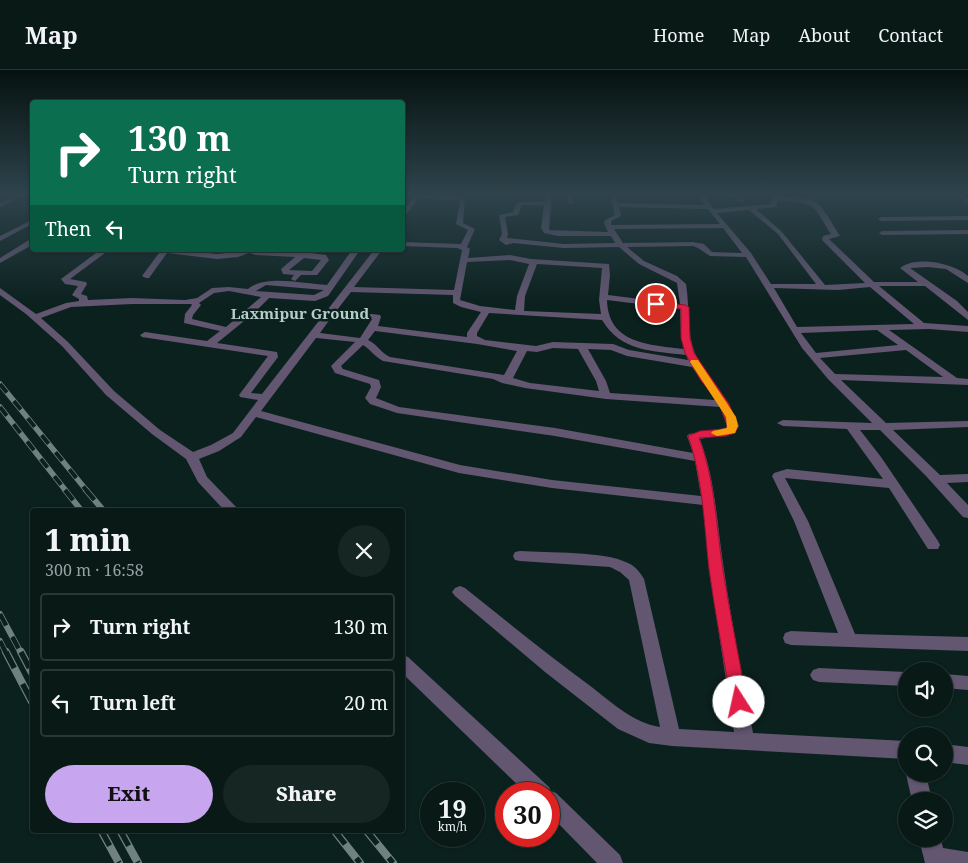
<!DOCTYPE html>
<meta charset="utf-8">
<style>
body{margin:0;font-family:"Noto Serif",serif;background:#162623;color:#f1f3f6;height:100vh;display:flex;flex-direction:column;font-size:19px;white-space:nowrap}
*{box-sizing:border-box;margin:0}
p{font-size:16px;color:#98a0a1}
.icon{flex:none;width:28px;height:28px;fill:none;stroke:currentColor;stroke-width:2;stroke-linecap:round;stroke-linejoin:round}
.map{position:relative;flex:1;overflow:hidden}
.drawer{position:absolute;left:30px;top:438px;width:375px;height:325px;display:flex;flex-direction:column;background:#081916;border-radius:5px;box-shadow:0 1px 4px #0004,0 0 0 1px #293835}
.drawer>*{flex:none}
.guide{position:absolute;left:30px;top:30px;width:375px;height:152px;border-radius:5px;box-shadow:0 1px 4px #0004,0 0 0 1px #293835;background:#0b6e4f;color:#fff;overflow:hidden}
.fabs{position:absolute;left:898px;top:592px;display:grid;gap:10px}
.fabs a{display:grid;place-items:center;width:55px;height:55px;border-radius:50%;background:#081916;box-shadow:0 1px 4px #0004,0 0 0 1px #293835;font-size:25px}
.speed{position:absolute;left:420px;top:712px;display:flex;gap:10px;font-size:25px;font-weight:700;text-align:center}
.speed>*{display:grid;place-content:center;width:65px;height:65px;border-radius:50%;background:#081916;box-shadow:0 1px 4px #0004,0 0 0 1px #293835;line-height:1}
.speed small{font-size:12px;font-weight:400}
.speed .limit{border:8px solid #d22;background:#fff;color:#111}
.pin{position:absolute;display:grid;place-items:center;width:42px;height:42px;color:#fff;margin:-21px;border:2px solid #fff;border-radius:50%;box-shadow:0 1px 5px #0007}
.me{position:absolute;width:55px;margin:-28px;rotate:350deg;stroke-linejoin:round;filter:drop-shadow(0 0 4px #0008)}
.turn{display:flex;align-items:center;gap:18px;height:105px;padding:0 15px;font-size:22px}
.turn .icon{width:65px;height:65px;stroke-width:2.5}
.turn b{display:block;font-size:35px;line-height:42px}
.then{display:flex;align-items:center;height:48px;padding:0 15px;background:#0003;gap:10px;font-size:19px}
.round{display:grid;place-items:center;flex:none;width:52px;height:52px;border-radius:26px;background:#162623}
.head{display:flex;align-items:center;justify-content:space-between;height:85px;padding:0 15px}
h1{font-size:30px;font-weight:800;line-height:38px}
.primary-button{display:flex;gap:10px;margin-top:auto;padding:10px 15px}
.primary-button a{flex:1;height:58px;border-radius:30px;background:#c7a6ef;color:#111;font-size:20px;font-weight:800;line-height:58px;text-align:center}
.primary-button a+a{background:#162623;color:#f1f3f6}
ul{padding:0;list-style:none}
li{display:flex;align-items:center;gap:15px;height:68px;margin:0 10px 8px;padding:0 5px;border:2px solid #293835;border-radius:5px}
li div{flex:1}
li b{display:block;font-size:19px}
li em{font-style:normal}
header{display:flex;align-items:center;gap:30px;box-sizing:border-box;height:70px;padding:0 25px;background:#081916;border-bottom:1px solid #293835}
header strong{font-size:24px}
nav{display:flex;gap:28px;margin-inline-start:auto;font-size:18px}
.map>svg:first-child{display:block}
</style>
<header>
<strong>Map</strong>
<nav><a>Home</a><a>Map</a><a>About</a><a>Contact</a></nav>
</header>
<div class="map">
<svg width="968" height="793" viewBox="0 0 968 793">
<rect width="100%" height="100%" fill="#0b211e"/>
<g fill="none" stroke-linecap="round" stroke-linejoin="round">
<!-- street -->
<path fill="#625671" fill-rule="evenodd" d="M22,123H30L0,137V133Z
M416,123L465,128L463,153L475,159L467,177L470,179L468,188L510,185L531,189L609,194L610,205L608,225L680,234L677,213L639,194L619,177L564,178L513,173L506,175L499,170L502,164L499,145L513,142L517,132L545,131L546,123H552L549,160L608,162L604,153L605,150L615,145L610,123H616L618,133L705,135L696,123H736L745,131L740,132L732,126L704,125L714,139L771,134L772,129L765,123H772C784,133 805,122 817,133C825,139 834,157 840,166L829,169L874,212H918L900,198C916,185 954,193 968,206V213L946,199L928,197L910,198L957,231L968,242V250L925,216H879L924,253L968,256V262L929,259L889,260L957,308L968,309V315L841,310L886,353L968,351V357L893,360L940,405L968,404V412L947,413L968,435V448L963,447L926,406L880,360H860L881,387L938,471L940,475L938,479H928L889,418L785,408L808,451L855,564L968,567V581L791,575L785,573L783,568L785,563L791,561L838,563L794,451L772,406L774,403L787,399L883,409L847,359L783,356L777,353L783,350L872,353L828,309L802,278L746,187L710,186L698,178L693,176L627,177L644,191L677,206L686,214C690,237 686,261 695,283C706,310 729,328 739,356L735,363L700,369C716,411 717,456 724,500C732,555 743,609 753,663L906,671V689L672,676L649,673L618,659L545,602L455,526L452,522L455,518L460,516L465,518C506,551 547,584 589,615C610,631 633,653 660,657L629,510L620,502L610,497L520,491L515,490L513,486L515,482L520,481C547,483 605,481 628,493C635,496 640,502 644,509L679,659L734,662L709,499L703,435L552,418L459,403L256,347L241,367L219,381L199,389L207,407L239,440H224L198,412L186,389L152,364L106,325L62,276L26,244L0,225V218L36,244L66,233L79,231V229L72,225L78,216L65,214L61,209L100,180H179L217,184L255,180L304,182L326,185L329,190L317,205H301L295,211L291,209L294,205L283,204L281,199L295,187L256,185L249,183L238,187L217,189L167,183L149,208H146L142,206L159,183H105L70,209L86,212L87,214L81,224L87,226L88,230L132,228L185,230L197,228L212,218L229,217L248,219C266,204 304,214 327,215L352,180H360L328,226L315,231L269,228L254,243L217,273L277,282L278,287L251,323L262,324L374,180H382L354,217L454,220L462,180L457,178L402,176V172L461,174L468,160L456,154L460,131L419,128L402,149V142ZM778,131C817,133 811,132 831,164L823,166L822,170L865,213L825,215L782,162L756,139L776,137ZM522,135H544L541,158L544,163L558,166H611L615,173L564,174L507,168L508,164L505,147L518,145ZM619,137L708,139L720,154L611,155V151L621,146ZM749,140L778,164L816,214H771L751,183L717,143ZM723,158L742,183L712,182L704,174L693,172L623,173L614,159ZM304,188L321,190L312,201L289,200ZM510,190L529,194L517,226L515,240L480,236L460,230L467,192ZM537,194L602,198L599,230L601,244L524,241L525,226ZM266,215L324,220L314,225L256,221ZM870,217L914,254L797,257L774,218L838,220ZM229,221L261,227L226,257L192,249L193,245L201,235L199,233L214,223ZM351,222L453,225V233L461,237L481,242L467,263V267L378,256L381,247L380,245L337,240ZM607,230L680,239L681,267L684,279C650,275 608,274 607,230ZM132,234H191L192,235L185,244L184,253L220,261L207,271L145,262L140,265L142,267L268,286L239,325L240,327L258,330L233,363L211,375L193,382L160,360L114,321L68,272L41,248L71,237ZM489,243L602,250C621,282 653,281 686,285L688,290L629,280L613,274L553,272L536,276L485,270L477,266V263ZM333,245L372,249L360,268L320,263ZM877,260L898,275L816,283L801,263ZM375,261L477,274L517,281L504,305L390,287C381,283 377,274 368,270ZM316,268L355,272L331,296L335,303L370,314L371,317L365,328L370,334L397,343L555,366L695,391L701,426L552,410L460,395L261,341ZM363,275C371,280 375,287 383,291L493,309L502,313L525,318L606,329L720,337L727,356L726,358L689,364L687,366L693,383L555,358L399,337L376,328L381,317L379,310L343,299L341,296ZM553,278L578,279L596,311L599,321L530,313L513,308L527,281L537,282ZM588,279L611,280L627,286L692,297L715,330L610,323L606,311ZM906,280L943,307L835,304L820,288Z
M568,123H574L573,134L568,133Z
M955,123H961L968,129V134Z
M968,146V150L881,151L878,149L881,147Z
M32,150V154L0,171V166Z
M968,160V164L882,165L879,163L882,161Z
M29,170H32V175L0,193V188Z
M402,585L408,587L549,717L551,721L556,723L620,785L623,793H597L549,744V724H527L402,603Z
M819,598L906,602V616L819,612L813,610L810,605L813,600Z
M944,604L968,606V620L944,618Z
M944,674L968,677V695L944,692Z
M906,704H926L932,731H912Z
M919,769H941L943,778L968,782V793H925Z"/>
<defs>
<path id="rail-far2" d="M0,314L87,421
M0,337L66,421"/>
<path id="rail-far1" d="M65,420L81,440
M86,420L103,440
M0,544L21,583
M0,571L6,583"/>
<path id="rail" d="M6,582L32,632
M21,582L32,603
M101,760L119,793
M120,760L138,793
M334,760L360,793
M366,760L393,793"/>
</defs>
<!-- rail-far2 casing -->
<use href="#rail-far2" stroke="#70827f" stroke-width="5.5"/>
<!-- rail-far1 casing -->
<use href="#rail-far1" stroke="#70827f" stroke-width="6"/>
<!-- rail casing -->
<use href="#rail" stroke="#70827f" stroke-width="8"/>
<!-- rail-far2 -->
<use href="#rail-far2" stroke="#0b211e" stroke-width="4" stroke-dasharray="11" stroke-linecap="butt"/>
<!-- rail-far1 -->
<use href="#rail-far1" stroke="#0b211e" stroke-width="4.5" stroke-dasharray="13" stroke-linecap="butt"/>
<!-- rail -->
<use href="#rail" stroke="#0b211e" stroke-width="5.5" stroke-dasharray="18" stroke-linecap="butt"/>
</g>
<!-- sky -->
<linearGradient id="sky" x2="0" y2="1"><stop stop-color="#061210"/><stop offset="0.53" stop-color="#2e434c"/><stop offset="1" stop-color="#2e434c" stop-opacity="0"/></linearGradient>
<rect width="968" height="234" fill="url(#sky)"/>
<!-- route -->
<path fill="#e11d48" stroke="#92132f" d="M656,232L685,235L689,237L690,268L694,283L729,334L738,356L735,363L726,366L699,368C715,410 716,455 723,500C730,544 739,588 747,632L745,637L739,639L733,637L731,632C724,588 715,543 709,499C704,454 703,409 688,366L700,361L724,359L728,356L719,334L700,309L685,283L681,268V239L653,236L652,234Z"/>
<!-- slow -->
<path fill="#f59e0b" d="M691,290H698L736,347L738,356L735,363L717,366L711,363L713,361L727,358L726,347L690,292Z"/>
<g text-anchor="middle" stroke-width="5" stroke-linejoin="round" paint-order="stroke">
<!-- far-district labels -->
<g font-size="15" font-weight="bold" fill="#b4ceca" stroke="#0b211e">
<text x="300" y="249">Laxmipur Ground</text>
</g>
</g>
</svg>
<div class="fabs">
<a><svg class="icon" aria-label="sound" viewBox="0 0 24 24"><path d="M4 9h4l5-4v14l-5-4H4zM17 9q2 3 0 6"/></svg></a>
<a><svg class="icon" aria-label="search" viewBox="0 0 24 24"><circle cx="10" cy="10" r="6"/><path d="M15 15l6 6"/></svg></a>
<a><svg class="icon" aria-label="layers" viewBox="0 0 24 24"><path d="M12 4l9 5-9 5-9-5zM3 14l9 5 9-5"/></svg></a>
</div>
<div class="speed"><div>19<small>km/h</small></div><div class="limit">30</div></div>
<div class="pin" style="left:656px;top:234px;background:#d93025"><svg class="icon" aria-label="arrive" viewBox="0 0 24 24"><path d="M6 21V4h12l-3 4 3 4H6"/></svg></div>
<svg class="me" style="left:739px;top:632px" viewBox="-20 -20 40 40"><circle r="19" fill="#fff"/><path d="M0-13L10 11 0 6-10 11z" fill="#e11d48"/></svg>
<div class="guide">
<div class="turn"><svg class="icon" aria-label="right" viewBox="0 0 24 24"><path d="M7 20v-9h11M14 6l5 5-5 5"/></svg><div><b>130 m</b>Turn right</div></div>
<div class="then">Then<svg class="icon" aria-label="left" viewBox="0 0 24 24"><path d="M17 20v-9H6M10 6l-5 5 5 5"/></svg></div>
</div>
<section class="drawer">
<div class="head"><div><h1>1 min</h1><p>300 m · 16:58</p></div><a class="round"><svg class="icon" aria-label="close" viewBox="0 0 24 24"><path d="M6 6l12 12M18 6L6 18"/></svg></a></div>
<ul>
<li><svg class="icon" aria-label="right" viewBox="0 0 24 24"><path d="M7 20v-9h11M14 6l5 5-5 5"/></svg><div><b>Turn right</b></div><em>130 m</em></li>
<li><svg class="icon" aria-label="left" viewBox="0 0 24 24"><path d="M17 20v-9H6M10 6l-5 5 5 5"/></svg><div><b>Turn left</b></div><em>20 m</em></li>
</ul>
<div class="primary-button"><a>Exit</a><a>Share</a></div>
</section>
</div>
